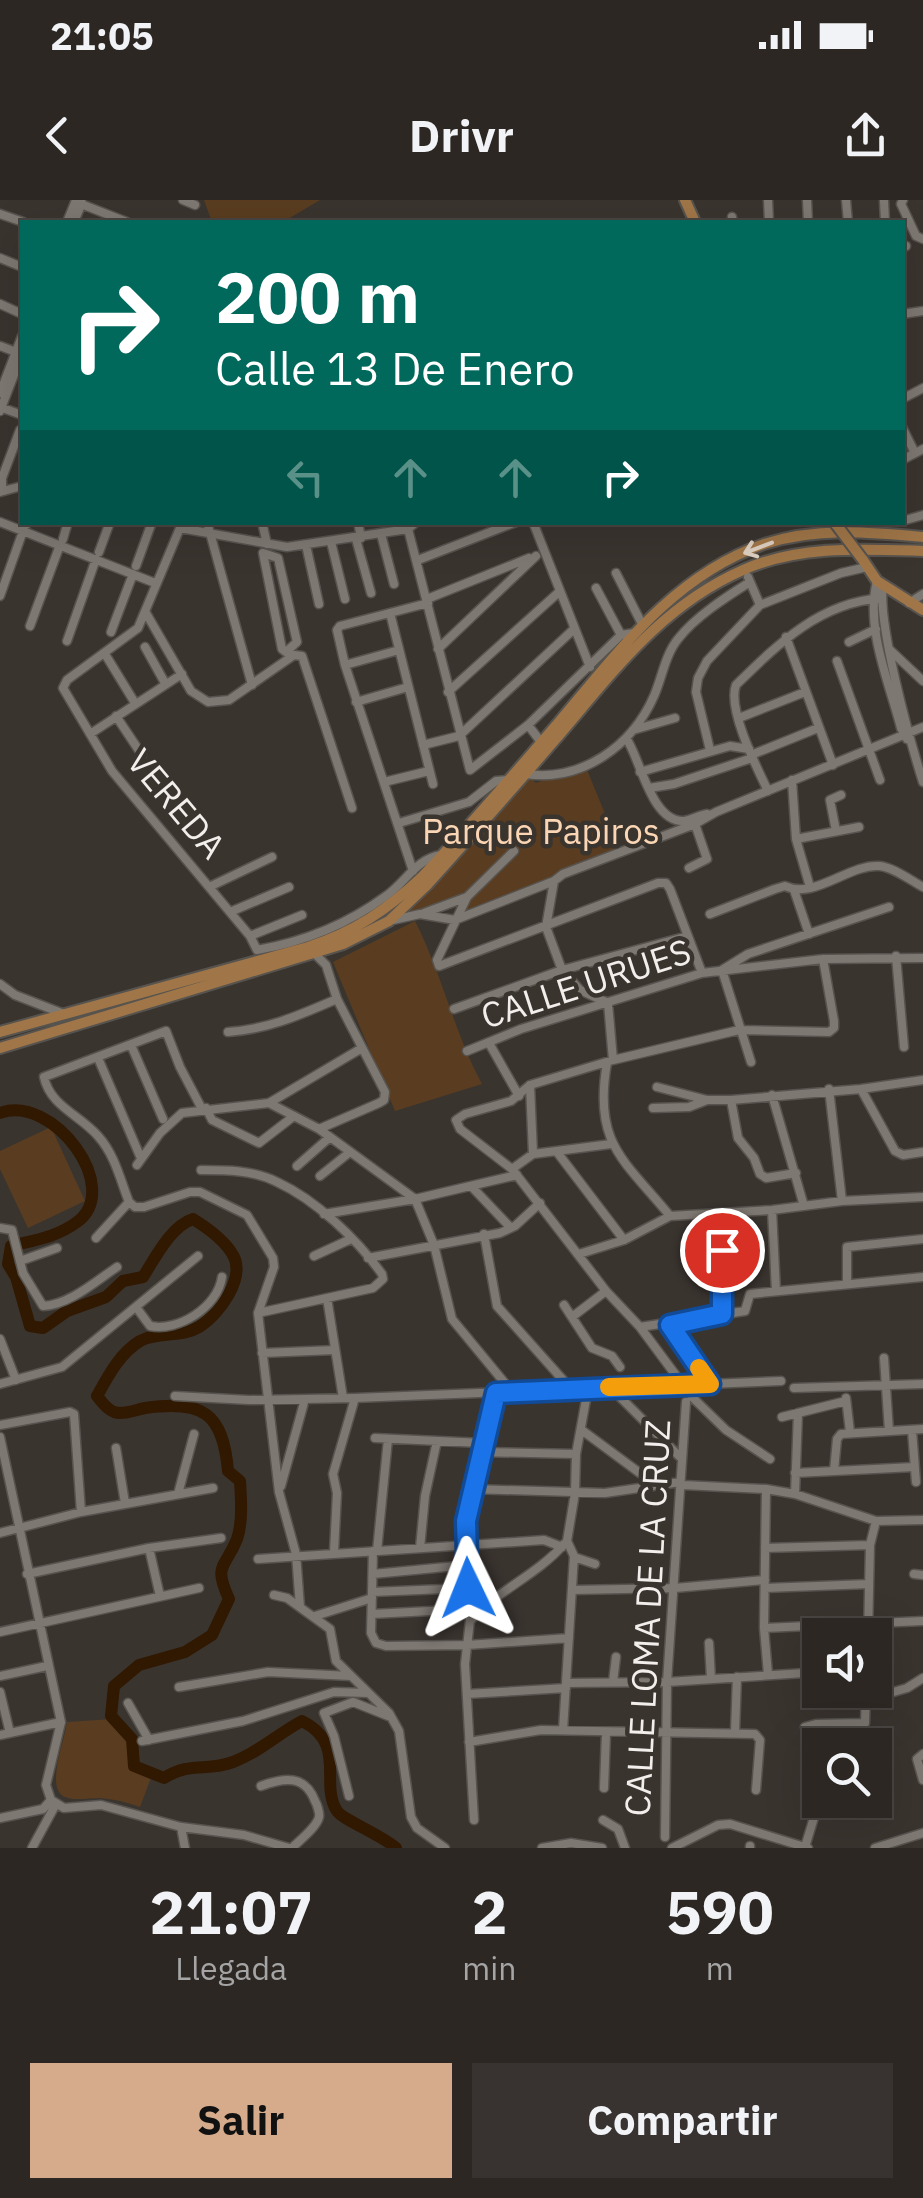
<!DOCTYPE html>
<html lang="es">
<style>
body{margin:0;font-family:"IBM Plex Sans",sans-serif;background:#383330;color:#f1f3f6;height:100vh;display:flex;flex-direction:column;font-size:38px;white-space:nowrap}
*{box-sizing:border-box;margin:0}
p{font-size:32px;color:#a6a5a6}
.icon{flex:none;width:55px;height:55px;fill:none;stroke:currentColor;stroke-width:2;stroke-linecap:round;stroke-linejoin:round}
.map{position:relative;height:1648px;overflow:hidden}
.details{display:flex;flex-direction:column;background:#2c2723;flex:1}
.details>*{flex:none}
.hud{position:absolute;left:20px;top:20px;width:885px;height:305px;border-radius:0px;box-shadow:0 10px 40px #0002,0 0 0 2px #484441;background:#00695c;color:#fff;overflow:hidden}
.tools{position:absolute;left:802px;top:1418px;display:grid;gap:20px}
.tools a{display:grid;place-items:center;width:90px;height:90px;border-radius:0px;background:#2c2723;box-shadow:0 10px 40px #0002,0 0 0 2px #484441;font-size:50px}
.pin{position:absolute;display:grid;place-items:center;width:85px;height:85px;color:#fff;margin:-42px;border:5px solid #fff;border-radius:50%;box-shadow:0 2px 10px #0007}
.me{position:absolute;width:110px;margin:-55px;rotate:358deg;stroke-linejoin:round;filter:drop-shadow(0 0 8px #0008)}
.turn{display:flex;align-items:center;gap:35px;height:210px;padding:0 30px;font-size:45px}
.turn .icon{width:130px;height:130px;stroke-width:2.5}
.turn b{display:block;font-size:70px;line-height:85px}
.lanes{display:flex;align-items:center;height:95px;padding:0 30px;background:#0003;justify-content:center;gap:50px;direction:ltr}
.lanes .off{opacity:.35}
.eta{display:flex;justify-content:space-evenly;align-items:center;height:170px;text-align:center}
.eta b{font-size:60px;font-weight:800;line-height:70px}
.action{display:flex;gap:20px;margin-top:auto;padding:20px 30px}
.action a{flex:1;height:115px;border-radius:0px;background:#d6ab8b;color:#111;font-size:40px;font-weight:800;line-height:115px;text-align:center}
.action a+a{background:#383330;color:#f1f3f6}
.status{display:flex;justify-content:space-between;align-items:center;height:70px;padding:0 50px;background:#2c2723;direction:ltr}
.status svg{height:28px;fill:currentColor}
header{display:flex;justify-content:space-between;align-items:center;height:130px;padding:0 30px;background:#2c2723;font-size:45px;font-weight:800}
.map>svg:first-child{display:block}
</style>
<div class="status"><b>21:05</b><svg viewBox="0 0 49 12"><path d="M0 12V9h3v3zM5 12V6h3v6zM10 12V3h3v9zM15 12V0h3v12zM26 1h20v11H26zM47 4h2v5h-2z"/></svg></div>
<header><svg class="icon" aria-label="back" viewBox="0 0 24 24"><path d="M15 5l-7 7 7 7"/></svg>Drivr<svg class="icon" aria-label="share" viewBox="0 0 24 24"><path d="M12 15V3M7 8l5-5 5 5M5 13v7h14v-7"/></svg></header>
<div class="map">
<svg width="923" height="1648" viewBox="0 0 923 1648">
<rect width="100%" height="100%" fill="#3a342f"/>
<!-- green -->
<path fill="#5a3d20" d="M204,0H320L283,22H212Z
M585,565L621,653L458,715L466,698L403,714L526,574L536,583Z
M415,721C442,774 454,832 482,884L395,911L333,762Z
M51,927L85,1001L28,1028L0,969V951Z
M113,1519L130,1539L133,1567L152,1575L140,1607C127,1602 114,1599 100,1598C81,1598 56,1606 56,1579C56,1560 64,1541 67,1522Z"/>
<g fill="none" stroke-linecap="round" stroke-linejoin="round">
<!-- river -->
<path stroke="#311800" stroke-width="12" d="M0,913C52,893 124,988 77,1022C57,1037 35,1040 11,1046L8,1064L16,1077L30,1126L43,1128L67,1111L106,1097L123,1081L143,1077C155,1058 171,1026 193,1019C206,1027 225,1041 233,1055C246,1078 219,1115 199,1127C181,1138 158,1131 140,1141C120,1153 108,1176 97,1196C102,1202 106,1209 114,1212C123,1215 135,1210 145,1208C202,1200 223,1212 228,1271L240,1281C241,1298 243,1322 237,1339C225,1369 213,1364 229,1399L212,1435L185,1452L139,1465L114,1486L111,1516L132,1539L134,1566L164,1578C191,1561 206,1572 233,1562C258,1553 279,1533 302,1521C348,1544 319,1583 337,1611C343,1620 382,1635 396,1648"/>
<defs>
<path id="minor" d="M183,0L195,5
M768,0L769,22
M807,0L808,22
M846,0L848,22
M903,0L901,4L916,36L923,39
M884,1L885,22
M81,4L127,22
M0,14L23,22
M732,17L733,22
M67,22L76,0
M74,22L82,3
M902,46H906
M0,58L22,67
M0,104L22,114
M902,114L923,111
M0,146L16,152
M0,193L22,136
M902,199L923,188
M0,207L22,215
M0,211L22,154
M902,227L915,253
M902,260L923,249
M2,291V278L20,230
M0,292L22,286
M902,321L923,315
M0,322L155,383
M207,322L252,485
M262,322L267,344
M358,322L361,338
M533,322L590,467
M26,325L27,322
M180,328L138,428L67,480L63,488L112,571L250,736L257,750C303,742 348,724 386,696C406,682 416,659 441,655
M180,328L287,347L408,329L416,322
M408,329L470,570L528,525L621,435L634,433
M381,334L394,384
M63,339L68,322
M356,339L371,393
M331,342L345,399
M306,345L319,404
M99,352L110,322
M263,353L278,358L297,442L286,452L282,449Z
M418,360L516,322
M136,366L152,322
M616,373L642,424
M748,377L760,405
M877,381C865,428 889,482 901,528L907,539
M883,385C877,423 910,541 923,582
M596,388L621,435
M0,396L23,331
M427,399L529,358
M909,403L923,394
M146,413L191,491L208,502L229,500L294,455L302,456L352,608
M390,413L433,584
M30,426L60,345
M111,432L133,374
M786,437L833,565
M67,441L96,359
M849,442L876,429
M145,447L165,483
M438,449L536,356
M890,450L923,481
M105,454L135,503
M837,461L880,580
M345,465L399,450
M448,492L559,392
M356,502L408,487
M116,516L142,555
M739,518L805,492
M528,525L541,542
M633,530L675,518
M90,534L182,474
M626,538C640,557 651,623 684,621C691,620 700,615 707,614
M423,545L459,536L574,429
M710,550L696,492L698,478L707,461L760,405L841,373L867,367
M751,555L818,528
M640,572L730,546L749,549
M526,574C582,582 632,546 654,496C662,478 665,455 678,439C695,417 726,397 750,382
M792,580L796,639L810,687
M384,582L429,571
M649,588L674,584L752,558
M768,591C757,568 727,509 736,485C778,444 819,403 881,398
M399,623L469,602L496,581L508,580
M836,631L830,600L841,595
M796,639L859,627
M514,651L467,697L437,760L439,766L658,683H666L670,689L702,773
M689,668L707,659L695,624
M413,671L345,465L337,430L340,426L428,403
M554,681L546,727L562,770L580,790L608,803L613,860
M209,687L272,657
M794,690L809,734
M230,712L289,687
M424,713L467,697
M710,714L775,689L785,686C814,700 849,664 879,666C893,667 910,680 923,687
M393,720L420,714L455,720L554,681L563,674L695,624L716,612L923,527
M250,736L302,715
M315,754L326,765L337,799L385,892L384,900L379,903L319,929
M896,756L904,847
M0,784L15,795L64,814
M454,809L562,770L688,736
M228,832C269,829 300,815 337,799
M489,843L519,896
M131,845L163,919
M467,851L521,829L702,773L823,759L923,758
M98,858L140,956
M751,862L722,770L748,754L889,707
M607,863C593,943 623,959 670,1016
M530,885L533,954
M657,887L707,900H731L861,889L923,880
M829,889L842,1001
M861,889L895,951L903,955L923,952
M772,895L804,1006
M731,900L738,938L754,958L760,974L766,978L796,973
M269,903L319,929L415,999L434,1045L452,1119L513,1193
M206,908L212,920L259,943L294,916
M653,908L689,907L707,900
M557,952L624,1040
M137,965L160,933L182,913L269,903L362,848
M297,966L330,937
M512,969L533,954L611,944
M201,970C226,970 253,970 277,982C316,1000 357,1039 382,1074L383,1079L373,1088L258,1113
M320,976L350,952
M472,987L510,1027
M129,1002L135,1007H144L190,992H200L247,1015L273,1058L274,1067L258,1113L279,1292L296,1354L300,1407
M129,1002C120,979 115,955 98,936C80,915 50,906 44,877L166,831L180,867L202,909
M772,1010L776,1091
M721,1013L722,1114
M324,1014L415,999L517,975
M0,1028L12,1030L23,1073L43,1106C69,1105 96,1081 117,1067
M484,1034L497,1106L572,1190
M96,1038L129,1002
M579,1054L624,1040L670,1016L772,1010L842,1001L923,997
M314,1056L351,1039
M368,1058L500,1033L515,1026L540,1003
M20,1061L57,1048
M847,1084V1047L923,1039
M327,1098L343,1198
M564,1105L592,1148L612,1156L620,1167
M136,1107L150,1126C178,1132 218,1107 222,1077
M572,1117L606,1091
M670,1125L709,1184
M640,1127L745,1111L750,1094L923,1077
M0,1139L16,1180
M262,1153L335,1150
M884,1158L889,1231
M0,1184L62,1167L198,1056
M610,1187L680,1257
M794,1188L923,1184
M175,1196L249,1200L355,1198L781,1181
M846,1198L850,1232
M782,1217L846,1201
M0,1225L70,1212L74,1214L81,1312
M912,1230L916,1282
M583,1231L656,1285
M0,1237L61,1522L46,1585L51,1600L64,1608L101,1605L181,1627L244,1635L289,1648
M375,1238L482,1243
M116,1248L125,1303
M480,1252L576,1254
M770,1259L726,1230L692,1197L640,1127L606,1091L512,969L460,929L456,920L465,914L511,901L530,885L613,860L739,830L829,832L834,828V821L823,759
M834,1271L837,1239L841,1234L923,1229
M795,1273L914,1267
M683,1285L766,1289L795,1294L876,1321L923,1320
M281,1286L305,1199
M472,1289L605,1293L680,1282
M766,1289L764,1428L768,1474
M178,1294L194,1234
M795,1294L798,1213
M0,1333L81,1312L213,1288
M149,1348L160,1396
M420,1348L425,1296L437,1241
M765,1348L870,1345
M373,1351L371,1433L376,1443L386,1446L467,1445L569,1438
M377,1351L388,1239
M334,1352L337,1293L333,1274L355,1198
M574,1357L595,1364
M258,1359L544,1340L562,1347
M27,1374L149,1348L221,1338
M373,1374L467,1365
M914,1374L923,1375
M765,1388L869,1384
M573,1390L675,1388L765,1380
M372,1392L468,1388
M274,1395L287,1398L330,1429L336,1461L389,1513L399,1531L411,1617L417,1628L445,1648
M372,1414L469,1409
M315,1416L372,1398
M471,1420C498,1390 537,1375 564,1344
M764,1428L923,1421
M0,1432L199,1388
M868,1435L870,1345L876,1321
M709,1443L711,1479
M0,1476L47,1466
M613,1482L616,1457
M566,1483L667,1482L820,1472
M179,1487L268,1472L351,1476
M0,1492L10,1533
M467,1494L566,1488
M866,1500L907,1488L923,1478
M128,1503L149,1540
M805,1527L816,1524L865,1523L866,1490
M563,1530L574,1356L567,1341L575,1293L576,1254L588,1189
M735,1532L737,1477
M0,1535L61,1522
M142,1541L243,1521L334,1492L368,1493
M469,1542L541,1530L755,1534L760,1540L756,1590
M836,1545L845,1525
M923,1554L917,1559L923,1580
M261,1586C285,1577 305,1575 315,1601C317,1604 320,1614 319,1617C317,1627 300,1640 292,1648
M604,1588L606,1533
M349,1596L334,1536L324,1513L353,1502L388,1516
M0,1618L43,1609L51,1600
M474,1620L465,1464L470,1420L466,1321L496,1193
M603,1620L618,1629L625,1648
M181,1627L185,1648
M665,1637L667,1482L686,1202
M750,1646V1648
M805,1647L820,1598
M32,1648L56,1604
M542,1648L571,1643L602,1648
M672,1648L718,1625L730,1624L808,1648
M875,1648L923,1633"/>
<path id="major" d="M685,0L695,22
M863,360L877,381L923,410
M0,832L308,747C354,732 387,710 422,677C469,627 514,574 559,522C618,452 674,375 764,344C817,327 869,332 923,337
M0,848L343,744L389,721L428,684C470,637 512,590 554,541C612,474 659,407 743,370C799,345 863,349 923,351"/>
</defs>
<!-- minor casing -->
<use href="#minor" stroke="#57534e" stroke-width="11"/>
<!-- major casing -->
<use href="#major" stroke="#57534e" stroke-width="14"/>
<!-- minor -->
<use href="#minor" stroke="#7e7872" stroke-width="8"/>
<!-- major -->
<use href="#major" stroke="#a07648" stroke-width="10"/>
<defs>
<path id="major-bridge" d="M835,323L863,360"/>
</defs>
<!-- major-bridge casing -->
<use href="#major-bridge" stroke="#57534e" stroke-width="14" stroke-linecap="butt"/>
<!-- major-bridge -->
<use href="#major-bridge" stroke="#a07648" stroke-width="10"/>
</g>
<!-- one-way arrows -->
<defs><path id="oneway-shaft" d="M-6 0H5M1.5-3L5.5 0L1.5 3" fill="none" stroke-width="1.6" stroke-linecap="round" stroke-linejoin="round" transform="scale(2.5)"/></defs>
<use stroke="#ded0c2" href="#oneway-shaft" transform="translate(758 348) rotate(159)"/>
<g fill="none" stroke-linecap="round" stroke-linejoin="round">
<defs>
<path id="route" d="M468,1388L466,1321L496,1193L710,1184L670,1125L722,1114V1050"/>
</defs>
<!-- route casing -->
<use href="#route" stroke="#114b97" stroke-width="25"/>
<!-- route -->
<use href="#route" stroke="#1a73e8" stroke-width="18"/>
<!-- slow -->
<path stroke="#f59e0b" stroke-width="18" d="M609,1187L710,1184L699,1168"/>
</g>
<g text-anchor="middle" stroke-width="9" stroke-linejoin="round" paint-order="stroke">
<!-- street labels -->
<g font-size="35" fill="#f2eeeb" stroke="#3a342f">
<text transform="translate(176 604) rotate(50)" y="12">VEREDA</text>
<text transform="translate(586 784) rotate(-18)" y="12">CALLE URUES</text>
<text transform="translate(648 1418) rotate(-87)" y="12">CALLE LOMA DE LA CRUZ</text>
</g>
<!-- park labels -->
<g font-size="35" fill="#fad6b5" stroke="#3a342f">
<text x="541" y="644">Parque Papiros</text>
</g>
</g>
</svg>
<div class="tools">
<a><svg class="icon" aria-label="sound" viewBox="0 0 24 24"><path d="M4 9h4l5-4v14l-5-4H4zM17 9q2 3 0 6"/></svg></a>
<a><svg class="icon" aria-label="search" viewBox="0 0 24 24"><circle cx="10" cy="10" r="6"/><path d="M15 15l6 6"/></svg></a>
</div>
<div class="pin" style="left:722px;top:1050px;background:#d93025"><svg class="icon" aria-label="arrive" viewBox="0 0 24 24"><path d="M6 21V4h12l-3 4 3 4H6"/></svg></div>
<svg class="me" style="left:468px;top:1388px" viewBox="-20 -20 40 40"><path d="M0-17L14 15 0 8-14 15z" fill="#1a73e8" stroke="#fff" stroke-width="4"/></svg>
<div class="hud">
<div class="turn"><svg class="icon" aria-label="right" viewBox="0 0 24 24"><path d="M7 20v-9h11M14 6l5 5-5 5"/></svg><div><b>200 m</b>Calle 13 De Enero</div></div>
<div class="lanes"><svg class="icon off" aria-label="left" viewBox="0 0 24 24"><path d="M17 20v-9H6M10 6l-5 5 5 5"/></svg><svg class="icon off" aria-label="ahead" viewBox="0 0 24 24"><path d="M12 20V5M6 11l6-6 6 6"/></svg><svg class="icon off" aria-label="ahead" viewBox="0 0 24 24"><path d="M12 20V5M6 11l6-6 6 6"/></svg><svg class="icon" aria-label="right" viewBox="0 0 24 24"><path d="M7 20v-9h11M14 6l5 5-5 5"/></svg></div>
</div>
</div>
<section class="details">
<div class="eta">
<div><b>21:07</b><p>Llegada</p></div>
<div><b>2</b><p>min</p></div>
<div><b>590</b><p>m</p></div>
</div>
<div class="action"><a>Salir</a><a>Compartir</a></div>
</section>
